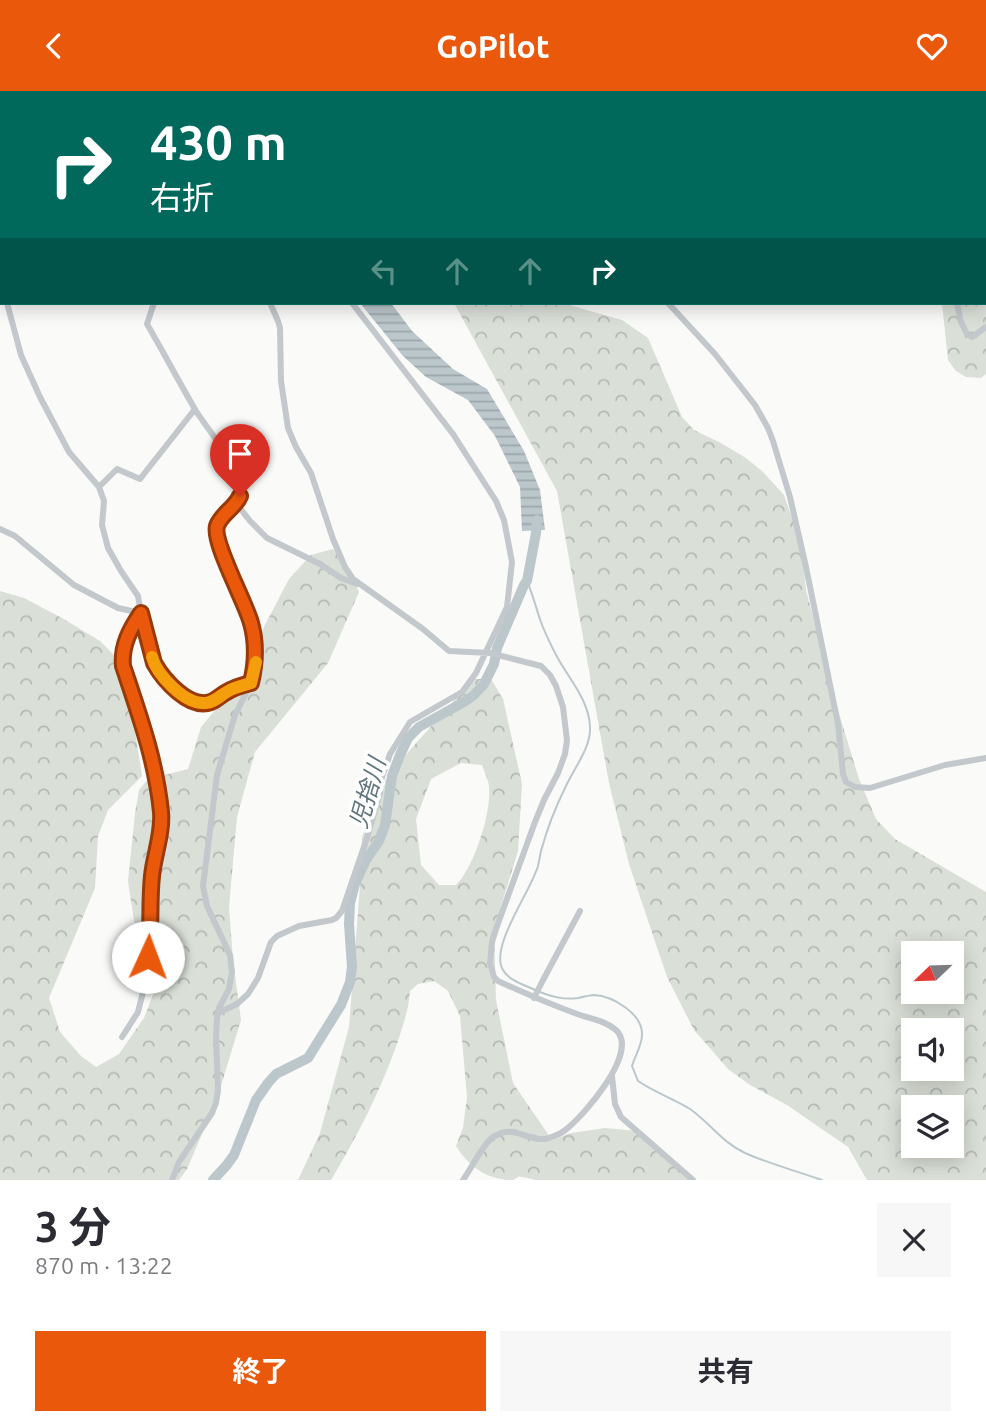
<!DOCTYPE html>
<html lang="ja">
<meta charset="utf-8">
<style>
body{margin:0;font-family:Ubuntu,"Noto Sans JP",sans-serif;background:#f7f7f7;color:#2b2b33;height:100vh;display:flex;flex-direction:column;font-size:26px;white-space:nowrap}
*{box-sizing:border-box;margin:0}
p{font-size:23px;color:#7c7c81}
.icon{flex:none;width:38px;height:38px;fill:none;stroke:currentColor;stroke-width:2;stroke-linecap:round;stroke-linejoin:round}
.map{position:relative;height:1089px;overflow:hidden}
.sheet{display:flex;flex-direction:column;background:#fff;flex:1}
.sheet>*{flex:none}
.top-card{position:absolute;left:0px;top:0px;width:987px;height:214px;box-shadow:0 4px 18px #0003;background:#00695c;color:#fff;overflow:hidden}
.needle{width:46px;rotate:247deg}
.buttons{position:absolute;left:901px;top:850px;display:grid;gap:14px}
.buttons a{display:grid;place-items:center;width:63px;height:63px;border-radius:0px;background:#fff;box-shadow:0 4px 18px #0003;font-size:35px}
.pin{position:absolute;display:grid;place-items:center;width:60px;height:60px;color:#fff;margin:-72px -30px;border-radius:50% 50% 50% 0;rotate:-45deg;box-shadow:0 0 7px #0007}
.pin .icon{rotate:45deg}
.me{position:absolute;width:77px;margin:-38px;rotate:2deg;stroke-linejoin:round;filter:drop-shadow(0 0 5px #0008)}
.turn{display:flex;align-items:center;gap:24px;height:147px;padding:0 35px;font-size:32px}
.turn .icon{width:91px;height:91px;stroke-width:2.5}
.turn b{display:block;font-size:49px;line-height:60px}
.lanes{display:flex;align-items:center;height:66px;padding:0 35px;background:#0003;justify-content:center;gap:35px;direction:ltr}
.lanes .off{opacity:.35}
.round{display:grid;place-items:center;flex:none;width:74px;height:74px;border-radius:0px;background:#f7f7f7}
.head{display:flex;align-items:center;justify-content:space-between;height:119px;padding:0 35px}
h1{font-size:42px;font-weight:700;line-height:52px}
.button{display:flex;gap:14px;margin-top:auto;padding:14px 35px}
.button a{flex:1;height:80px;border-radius:0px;background:#ea580c;color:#fff;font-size:28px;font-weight:700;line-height:80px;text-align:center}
.button a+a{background:#f7f7f7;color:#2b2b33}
header{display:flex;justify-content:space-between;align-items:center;height:91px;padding:0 35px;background:#ea580c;color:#fff;font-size:32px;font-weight:700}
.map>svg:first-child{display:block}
</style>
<header><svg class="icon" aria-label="back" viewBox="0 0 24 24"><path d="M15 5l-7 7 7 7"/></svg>GoPilot<svg class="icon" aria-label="heart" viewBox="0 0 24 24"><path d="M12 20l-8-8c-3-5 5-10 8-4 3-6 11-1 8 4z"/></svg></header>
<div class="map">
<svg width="986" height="1089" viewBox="0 0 986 1089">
<defs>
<pattern id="forest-crowns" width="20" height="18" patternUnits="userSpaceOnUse" patternTransform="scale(1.75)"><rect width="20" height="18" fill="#dadfd7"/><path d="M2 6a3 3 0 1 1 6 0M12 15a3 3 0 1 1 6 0" fill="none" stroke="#b4b9b4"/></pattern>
<pattern id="water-rules" width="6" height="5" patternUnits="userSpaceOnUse" patternTransform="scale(1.75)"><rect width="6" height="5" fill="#bbc7cb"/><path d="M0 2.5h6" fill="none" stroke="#9ca6aa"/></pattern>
</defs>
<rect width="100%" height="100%" fill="#fafaf8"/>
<!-- forest -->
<path fill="url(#forest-crowns)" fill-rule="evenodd" d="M535,0H986V283L981,287L966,286L956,280L948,269L942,212H985V2H535Z
M454,212H562L622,229L648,247L682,326L694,339L721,352L746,367L763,381L784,404L801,454L806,499L833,603L859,688L876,728L895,748L986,801V1089H867L848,1056L787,1014L750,994L728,978L694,939L667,886L629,773L609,692L557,400ZM914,863H952V901H914ZM914,940H952V978H914ZM914,1017H952V1055H914Z
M333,458L350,480L359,501L328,572L255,661L237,726L229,816L233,869L241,929L217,1008L187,1078L179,1089H0V500L24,507L62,527L100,550L118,568L132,621L142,685L108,719L98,745L95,797L49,907L60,941L81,965L96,976L119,963L144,927L154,901L156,890L149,864L134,830L128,790L135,722L139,699L148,688L188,678L201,636L242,587L265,534L289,488L311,464Z
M473,588H491L503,608L522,693L518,760L494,838L496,909L513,992L552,1049L571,1042L605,1037L637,1040L694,1089H535C530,1088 523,1085 518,1086C516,1087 514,1089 512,1089C487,1089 468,1075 456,1055L463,1037L467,1006L460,925L448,900L434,890L418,893L410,900C409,917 404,931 399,947C382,997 358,1044 331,1089H298L320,1042L349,936L360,795L362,747L375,702L410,659ZM461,672L482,674C484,680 488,688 489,695C492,721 474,776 456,794H439L421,774L416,728L431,688Z"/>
<!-- water -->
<path fill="url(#water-rules)" d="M360,212H391L412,240L453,278L487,298L524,360L540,399L545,439L522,440L520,396L495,345L468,309L426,286L403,265Z"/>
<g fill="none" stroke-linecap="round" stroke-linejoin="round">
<!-- stream -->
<path stroke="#bbc7cb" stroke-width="2" d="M527,490C533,504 536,517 541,531C544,540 549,550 554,560C566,585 589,607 590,636C591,657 574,677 566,695C556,715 547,738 541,760C540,765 539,770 538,775C531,800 489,856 503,879C509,890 525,894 535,899
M540,901C553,906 564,909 578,907C584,906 589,904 594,904C613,905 643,923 642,944C642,954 635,965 632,975L638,990C654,1001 674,1008 690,1018C710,1032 723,1052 745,1062C770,1073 796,1080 822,1089"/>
<!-- river -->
<path stroke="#bbc7cb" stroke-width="10" d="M213,1089L226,1075L234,1064L256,1009L268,992L276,983L308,967L341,914L350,891L352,876L349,833L350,812L355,793L366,769L379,750L385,734L392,685L400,664L408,647L419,636L464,611L474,604L484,593L494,573L497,557L524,494L527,490L536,442L537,429"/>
<!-- minor -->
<path stroke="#c3c8cc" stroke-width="6" d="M44,0L45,2
M115,0L117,2
M250,0L251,2
M412,2L413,0
M483,2L489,0
M549,2V0
M0,103H2
M0,188L2,194
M7,212L21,264L40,306L69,361L99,396L104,410L102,434L108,457L121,480L138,505L141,522L149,556L157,577L171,594L182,604L193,610L204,612L215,609L231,599L251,592
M154,212L147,233C164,262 179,291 196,320C212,345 242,376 239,408L220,429L216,439L222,462L250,527L254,544L256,566L251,592L235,624L217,684L203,795L207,815L230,864L232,881L229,898L219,917L217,927L216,944L218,999L216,1012L212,1022L179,1071L172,1089
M270,212L278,230L280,237L281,290L288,337L296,356L311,382L333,448L345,476L353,488L423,538L449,560L490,562L541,575L550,584L556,595L563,616L567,649L565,663L558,682L544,709L535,731L496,838L492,851L490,872L494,886L498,890C524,902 550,913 577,923C591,928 604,929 616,939C640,961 583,1026 564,1040C560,1043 550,1047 545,1048C526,1050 514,1032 493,1046C482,1054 472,1077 463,1089
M668,212L715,263L755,314L768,337L773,350L790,406L806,476L838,633L843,683L846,691L855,696L870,697L945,674L986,667
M957,212L961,231L967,243L972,246L986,236
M99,396L117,378L140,388L195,318
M236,412L250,430L267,447L320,473L341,487L357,493
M0,438L15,445L74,494L118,517L141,522
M534,907L542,891L580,820
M218,922L237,913L248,903L258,887L271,851L277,845L299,835L332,829L336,827L342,820L367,747L380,702V692L390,663L410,631L462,601L476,582L507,516L512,471L504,429L496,410L453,343L352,212
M122,946L138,921L143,901L150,851L149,823L154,766L161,731L154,676L146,644L123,569L125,551L141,522
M612,985L615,1013L621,1026L693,1089"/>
</g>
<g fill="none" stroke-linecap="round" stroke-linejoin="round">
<defs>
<path id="route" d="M148,866C152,839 149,812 152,785C154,764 163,742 161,721C156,670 139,623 123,575C121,555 130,538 141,522L154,572C163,588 189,619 211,611C216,609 220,605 225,602C233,597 242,594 251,592C256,571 257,553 251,532C246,512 212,451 217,435C221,423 235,417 240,405"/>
</defs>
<!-- route casing -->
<use href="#route" stroke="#983908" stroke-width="18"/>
<!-- route -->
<use href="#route" stroke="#ea580c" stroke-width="12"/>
<!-- slow -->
<path stroke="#f59e0b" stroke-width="12" d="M152,566C157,584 184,613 205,612C214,612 222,603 230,599C237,596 244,594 251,592L256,571"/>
</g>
<g text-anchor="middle" stroke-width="7" stroke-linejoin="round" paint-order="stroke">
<!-- water labels -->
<g font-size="24" font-style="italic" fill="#60757c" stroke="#fff">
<text transform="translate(368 702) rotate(-74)" y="8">児捨川</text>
</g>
</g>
</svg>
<div class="buttons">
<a><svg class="needle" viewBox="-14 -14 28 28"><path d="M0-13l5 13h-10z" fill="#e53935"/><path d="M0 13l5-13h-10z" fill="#7c7c81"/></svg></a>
<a><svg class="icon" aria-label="sound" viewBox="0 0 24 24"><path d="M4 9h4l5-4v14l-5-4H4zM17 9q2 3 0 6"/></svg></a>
<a><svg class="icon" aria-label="layers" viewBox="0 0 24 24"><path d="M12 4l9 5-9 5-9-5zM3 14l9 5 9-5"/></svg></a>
</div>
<div class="pin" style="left:240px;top:405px;background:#d93025"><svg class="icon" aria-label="arrive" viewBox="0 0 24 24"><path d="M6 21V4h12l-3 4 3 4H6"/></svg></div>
<svg class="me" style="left:148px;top:866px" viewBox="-20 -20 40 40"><circle r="19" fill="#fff"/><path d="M0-13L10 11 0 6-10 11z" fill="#ea580c"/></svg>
<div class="top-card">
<div class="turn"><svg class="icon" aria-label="right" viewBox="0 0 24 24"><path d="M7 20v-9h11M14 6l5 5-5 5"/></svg><div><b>430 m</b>右折</div></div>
<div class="lanes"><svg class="icon off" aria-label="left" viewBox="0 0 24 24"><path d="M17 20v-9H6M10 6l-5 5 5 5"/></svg><svg class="icon off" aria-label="ahead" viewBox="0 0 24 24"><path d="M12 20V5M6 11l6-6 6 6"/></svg><svg class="icon off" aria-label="ahead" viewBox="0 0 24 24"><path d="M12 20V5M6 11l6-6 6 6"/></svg><svg class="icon" aria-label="right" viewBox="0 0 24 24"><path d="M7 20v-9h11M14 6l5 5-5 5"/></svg></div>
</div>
</div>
<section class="sheet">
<div class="head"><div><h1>3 分</h1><p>870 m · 13:22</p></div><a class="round"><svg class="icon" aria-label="close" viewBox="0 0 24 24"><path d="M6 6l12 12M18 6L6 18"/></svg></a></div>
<div class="button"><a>終了</a><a>共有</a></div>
</section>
